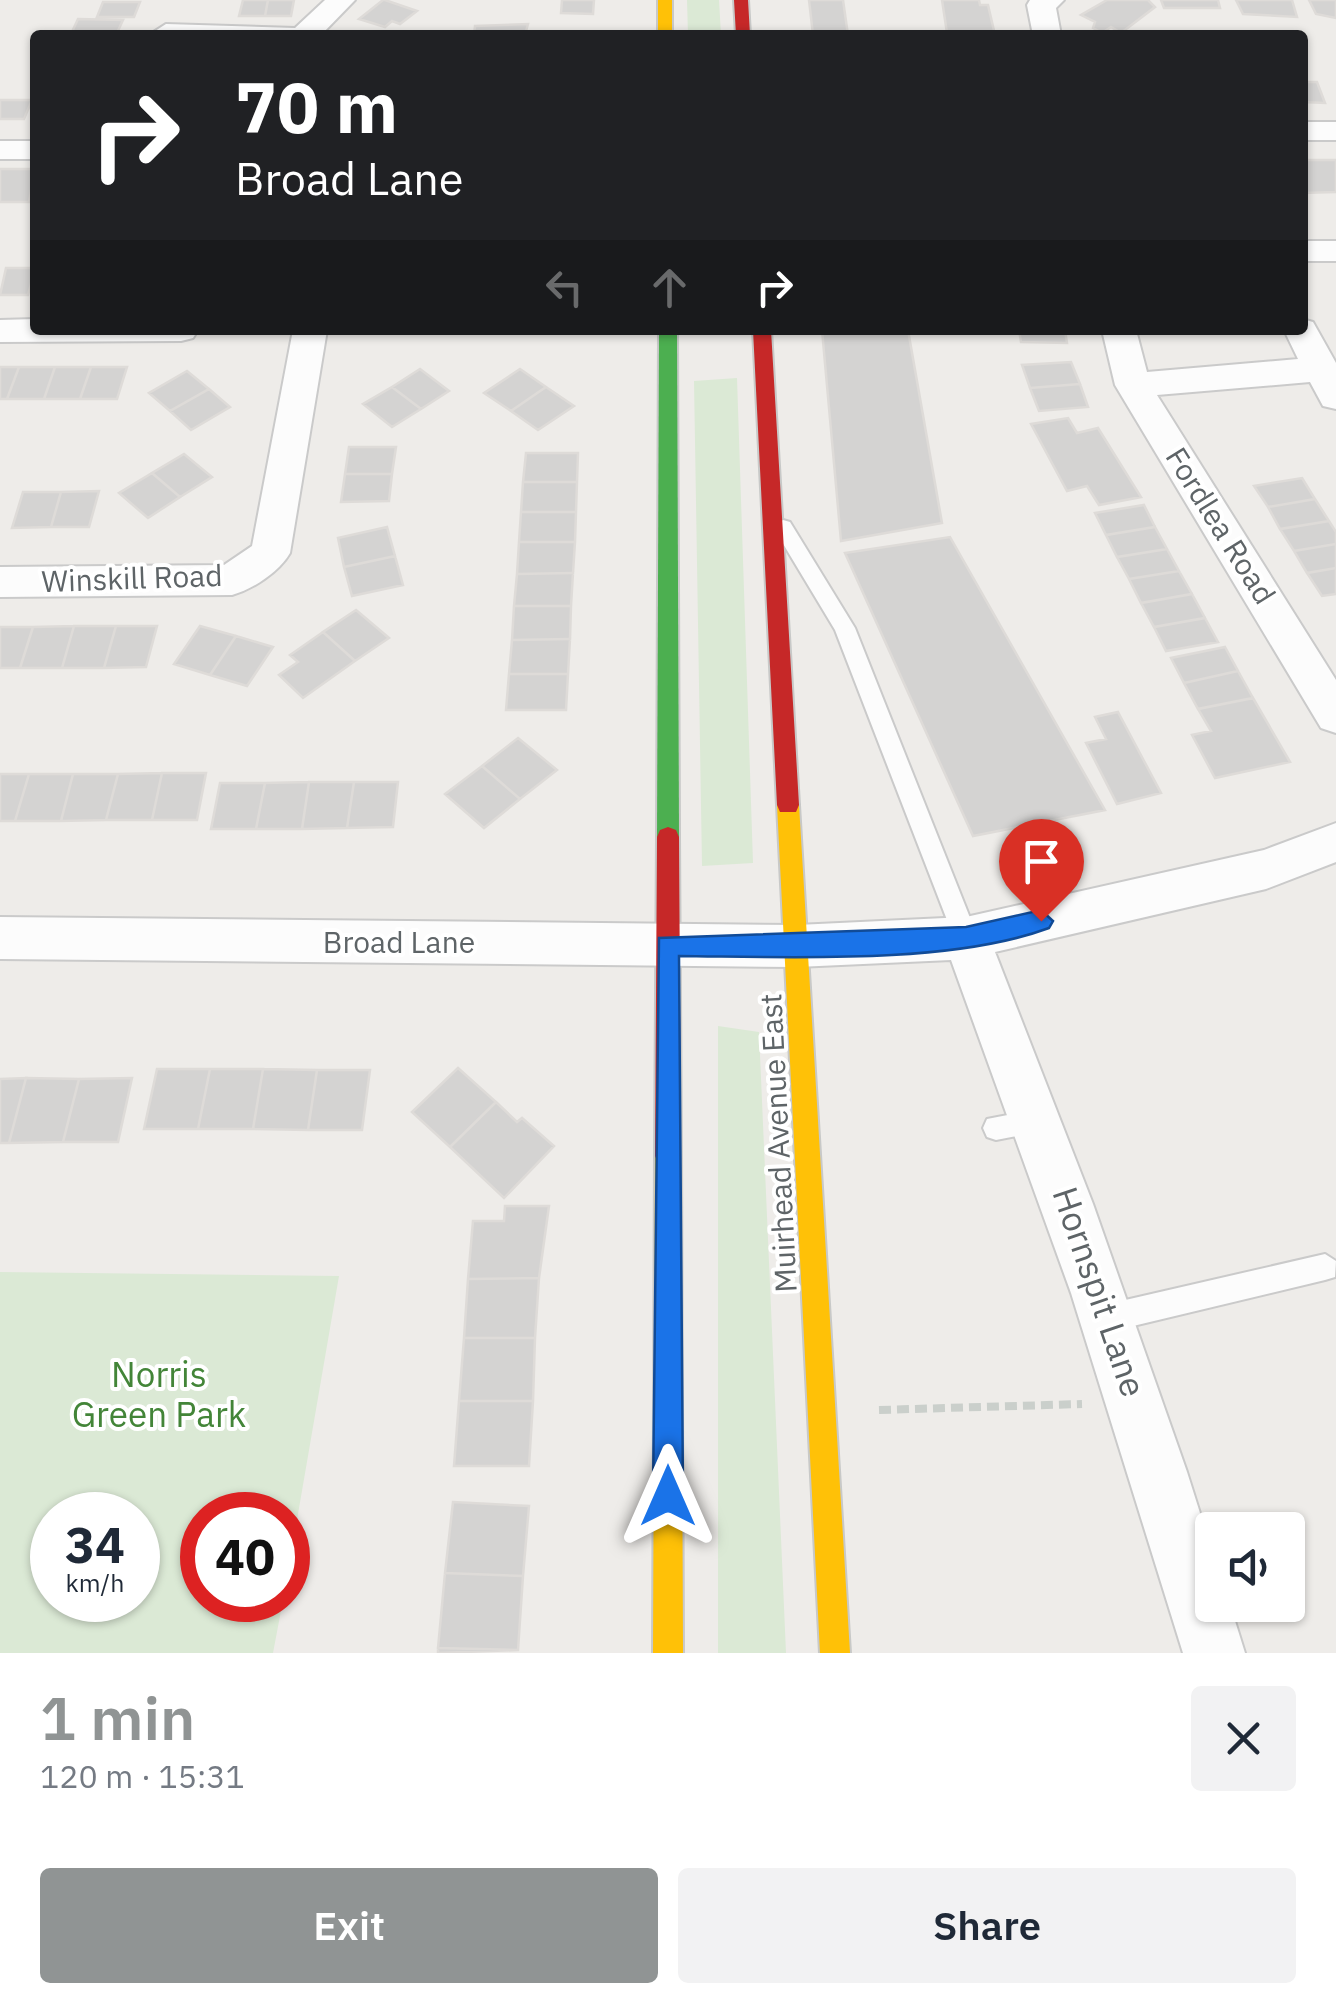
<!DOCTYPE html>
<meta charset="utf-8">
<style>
body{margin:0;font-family:"IBM Plex Sans",sans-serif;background:#f2f2f3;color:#1f2937;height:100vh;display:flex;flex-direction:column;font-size:38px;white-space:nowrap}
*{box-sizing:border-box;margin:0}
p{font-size:32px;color:#747a83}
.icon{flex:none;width:55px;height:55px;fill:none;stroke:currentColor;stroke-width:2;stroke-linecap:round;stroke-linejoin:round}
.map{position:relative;height:1653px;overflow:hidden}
.sheet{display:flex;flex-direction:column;background:#fff;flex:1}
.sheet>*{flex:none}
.top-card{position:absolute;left:30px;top:30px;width:1278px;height:305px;border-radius:10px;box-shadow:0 2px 8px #0004;background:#202124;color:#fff;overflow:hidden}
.controls{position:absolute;left:1195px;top:1512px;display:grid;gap:20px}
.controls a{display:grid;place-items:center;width:110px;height:110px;border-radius:10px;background:#fff;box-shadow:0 2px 8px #0004;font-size:50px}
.speed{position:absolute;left:30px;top:1492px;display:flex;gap:20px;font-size:50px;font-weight:700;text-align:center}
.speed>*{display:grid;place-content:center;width:130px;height:130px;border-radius:50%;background:#fff;box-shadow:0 2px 8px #0004;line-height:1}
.speed small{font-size:25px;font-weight:400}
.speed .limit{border:15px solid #d22;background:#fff;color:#111}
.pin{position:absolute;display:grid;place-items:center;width:85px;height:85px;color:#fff;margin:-102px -42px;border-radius:50% 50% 50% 0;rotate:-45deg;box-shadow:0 0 10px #0007}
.pin .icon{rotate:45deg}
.me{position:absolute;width:110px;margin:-55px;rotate:0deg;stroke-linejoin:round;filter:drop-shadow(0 0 8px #0008)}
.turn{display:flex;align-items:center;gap:35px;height:210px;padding:0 40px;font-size:45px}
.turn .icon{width:130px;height:130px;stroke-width:2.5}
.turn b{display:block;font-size:70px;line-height:85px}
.lanes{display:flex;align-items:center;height:95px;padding:0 40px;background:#0003;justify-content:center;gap:50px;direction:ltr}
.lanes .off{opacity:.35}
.round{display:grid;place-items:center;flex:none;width:105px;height:105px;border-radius:10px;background:#f2f2f3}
.summary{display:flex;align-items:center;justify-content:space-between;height:170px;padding:0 40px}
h1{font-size:60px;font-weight:600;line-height:75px;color:#909494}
.button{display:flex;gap:20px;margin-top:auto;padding:20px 40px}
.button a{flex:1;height:115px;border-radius:10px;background:#909494;color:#fff;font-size:40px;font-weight:600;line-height:115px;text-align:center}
.button a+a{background:#f2f2f3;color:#1f2937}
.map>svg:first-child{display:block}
</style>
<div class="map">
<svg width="1336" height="1653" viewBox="0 0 1336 1653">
<rect width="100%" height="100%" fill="#eeece9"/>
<!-- green -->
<path fill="#dbe9d5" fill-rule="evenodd" d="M687,0H719L721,35H688Z
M737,378L753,863L702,866L694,381Z
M718,1026L759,1032L786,1653H718Z
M0,1272L339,1276L288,1572V1515H202V1600H283L273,1653H0ZM138,1515V1600H52V1515Z"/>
<!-- building -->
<path fill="#d4d3d2" stroke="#dedbd8" stroke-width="2.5" d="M243,0H268L265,16H239Z
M268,0H294L291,16H265Z
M383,0H385L417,11L400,24L392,21L385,27L359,19Z
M562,0H594L593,14L561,13Z
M809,0H843L848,35H813Z
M942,0H979L980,5H988L995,35L947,33Z
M1107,0H1148L1155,7L1121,33L1111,27L1102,33L1093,28L1095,22L1081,15Z
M1161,0H1218L1220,8H1164Z
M1236,0H1292L1297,17L1243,14Z
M1309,0H1336V18L1316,14Z
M103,2H140L134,17H97Z
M78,19L123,20L116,35H64L71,34Z
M528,24L525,35H474L475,26Z
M1302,82H1317L1325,103L1302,102Z
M0,100H32L24,119H0Z
M1302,160H1336V192L1302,193Z
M0,169H35L29,202H0Z
M6,268H35L28,295H0Z
M822,330H908L942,523L841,541Z
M1019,330H1065L1067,343L1021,342Z
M1071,362L1080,384L1030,388L1022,365Z
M0,367H19L7,399H0Z
M19,367H55L44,399H7Z
M55,367H91L80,399H44Z
M91,367H127L117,399H80Z
M420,369L449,391L421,409L392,387Z
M520,369L546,387L511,411L484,393Z
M187,371L209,389L170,411L149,393Z
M1080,384L1088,407L1039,411L1030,388Z
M392,387L421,409L392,427L363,404Z
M546,387L574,406L538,430L511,411Z
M209,389L230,407L191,430L170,411Z
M1068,418L1077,433L1098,428L1141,497L1099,505L1087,486L1067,491L1031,424Z
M349,447H396L392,474H345Z
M526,453H578L577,482H523Z
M184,454L212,477L180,497L152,473Z
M152,473L180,497L148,518L119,493Z
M345,474H392L389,501L341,502Z
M1302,478L1315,499L1268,507L1254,486Z
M523,482H577L576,512H521Z
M99,491L89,527H51L61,492Z
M23,492H61L51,527L12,528Z
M1315,499L1329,521L1280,529L1268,507Z
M1144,505L1155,527L1106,535L1095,513Z
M521,512H576L575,542H519Z
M1329,521L1336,532V544L1294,551L1280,529Z
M387,527L395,556L344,567L338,538Z
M1155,527L1167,549L1117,557L1106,535Z
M950,537L1105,810L973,836L845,553Z
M519,542H575L573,573L517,574Z
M1336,544V568L1307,573L1294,551Z
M1167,549L1179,571L1129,579L1117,557Z
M395,556L403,585L352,596L344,567Z
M1336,568V594L1322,596L1307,573Z
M1179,571L1192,594L1141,603L1129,579Z
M573,573L571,606H514L517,574Z
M1192,594L1205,618L1154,627L1141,603Z
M514,606H571L570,639L512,640Z
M356,610L389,638L355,661L323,632Z
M1205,618L1218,642L1166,651L1154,627Z
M74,626L62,668H20L33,627Z
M74,626H116L104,668H62Z
M116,626H157L146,667L104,668Z
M200,626L236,636L210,675L174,664Z
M0,627H33L20,668H0Z
M323,632L355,661L303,698L279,675L298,662L290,655Z
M236,636L273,647L247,686L210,675Z
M570,639L568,674H509L512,640Z
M1225,647L1238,671L1184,683L1171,658Z
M1238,671L1253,698L1198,709L1184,683Z
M509,674H568L566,710H506Z
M1253,698L1290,762L1215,778L1192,735L1211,731L1198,709Z
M1118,712L1161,793L1117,804L1086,743L1106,739L1095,717Z
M518,738L557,770L520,799L482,766Z
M482,766L520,799L484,828L445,794Z
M162,773H206L197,820H152Z
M162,773L152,820H106L118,774Z
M0,774H29L15,821H0Z
M29,774H73L61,821H15Z
M73,774H118L106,820L61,821Z
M309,782L302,829H256L265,783Z
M309,782H354L347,828L302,829Z
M354,782H398L393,827L347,828Z
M220,783H265L256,829H211Z
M458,1068L496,1102L450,1147L412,1112Z
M157,1069H210L198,1129H144Z
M210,1069H263L253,1129H198Z
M263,1069L317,1070L308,1130L253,1129Z
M317,1070H370L362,1130H308Z
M26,1078L79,1079L63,1142L9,1143Z
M26,1078L9,1143H0V1079Z
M132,1078L118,1142H63L79,1079Z
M496,1102L517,1122L522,1118L554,1146L504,1198L450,1147Z
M505,1206H549L539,1278L468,1279L473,1221H504Z
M539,1278L535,1338H464L468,1279Z
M464,1338H535L533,1401H459Z
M459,1401H533L529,1466H454Z
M453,1502L529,1506L523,1576L445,1573Z
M445,1573L523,1576L518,1650L438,1648Z
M438,1648L518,1650L438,1653Z"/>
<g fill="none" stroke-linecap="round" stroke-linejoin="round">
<defs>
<path id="lane" d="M783,520L790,522L855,628L978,938L974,945L966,949L958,945L954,938L835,630L773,527Z
M1039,1109L1048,1112L1052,1121L1048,1130L996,1140L987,1137L983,1128L987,1119Z
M1325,1254L1336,1261L1335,1277L1325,1280L1108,1332L1098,1328L1094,1318L1098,1308L1108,1304Z"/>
<path id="street" d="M325,0H355L321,35L152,33L166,24L295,28Z
M1030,0H1064L1056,8L1061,35H1033L1027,5Z
M1302,122H1336V140H1302Z
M0,141H35V159H0Z
M1302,241H1336V261H1302Z
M35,319V330H198L193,338L181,341L0,342V320Z
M1302,319L1313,322L1336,363V409L1323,406L1310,382L1157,395L1336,680V733L1321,728L1115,385L1102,330H1136L1147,372L1298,359L1284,330H1302Z
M293,330H327L290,553C279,572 253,589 232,595L0,597V567L224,565L252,546Z
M1336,823V862L1266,889L995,952L1093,1204L1187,1472L1212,1551V1605H1230L1245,1653H1183L1071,1293L951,960L797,967L0,959V917L797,925L966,917L1264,850Z"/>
<path id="fast" d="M659,330H677L679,837L676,844L668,847L660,844L657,837Z"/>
<path id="slow" d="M658,0H672V35H658Z
M788,796L796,798L799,805L850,1653H820L777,805L780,798Z
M668,1143L677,1147L681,1156L683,1653H653L655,1156L659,1147Z"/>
<path id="jam" d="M734,0H748L750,35H736Z
M753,330H771L799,805L796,812H780L777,805Z
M668,827L676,830L679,837L681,1156L677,1165L668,1169L659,1165L655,1156L657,837L660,830Z"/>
</defs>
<!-- lane casing -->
<use href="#lane" stroke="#cacaca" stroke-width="4"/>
<!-- street casing -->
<use href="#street" stroke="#cacaca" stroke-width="4"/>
<!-- fast casing -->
<use href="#fast" stroke="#c8c9c8" stroke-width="4"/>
<!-- slow casing -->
<use href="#slow" stroke="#c8c9c8" stroke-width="4"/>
<!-- jam casing -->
<use href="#jam" stroke="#c8c9c8" stroke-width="4"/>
<!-- path -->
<path stroke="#cacfcb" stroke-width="8" stroke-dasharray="12 6" stroke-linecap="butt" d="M879,1410L1082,1404"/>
<!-- lane -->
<use href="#lane" fill="#fcfcfc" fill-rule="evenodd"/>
<!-- street -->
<use href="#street" fill="#fcfcfc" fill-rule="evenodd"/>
<!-- fast -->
<use href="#fast" fill="#4caf50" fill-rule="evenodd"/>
<!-- slow -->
<use href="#slow" fill="#ffc107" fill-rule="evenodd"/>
<!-- jam -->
<use href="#jam" fill="#c62828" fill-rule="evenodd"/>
</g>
<!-- route -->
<path fill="#1a73e8" stroke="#114b97" stroke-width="2.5" d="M1041,910L1053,921L1049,928C949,965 788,957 679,956L683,1496L678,1506L668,1511L658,1506L653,1496L659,938L966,927Z"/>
<g text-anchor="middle" stroke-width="8" stroke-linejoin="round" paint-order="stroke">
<!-- street labels -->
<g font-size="30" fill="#5e6467" stroke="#fff">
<text transform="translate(1220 526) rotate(58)" y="10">Fordlea Road</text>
<text transform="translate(132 579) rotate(-2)" y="10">Winskill Road</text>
<text x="399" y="953">Broad Lane</text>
<text transform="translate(779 1143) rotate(-93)" y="10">Muirhead Avenue East</text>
</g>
<!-- near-street labels -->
<g font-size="35" fill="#5e6467" stroke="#fff">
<text transform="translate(1099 1292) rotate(71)" y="12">Hornspit Lane</text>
</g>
<!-- near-park labels -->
<g font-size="35" fill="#438538" stroke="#fff">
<text x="159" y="1387">Norris<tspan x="159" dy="40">Green Park</tspan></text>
</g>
</g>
</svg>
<div class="controls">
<a><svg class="icon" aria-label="sound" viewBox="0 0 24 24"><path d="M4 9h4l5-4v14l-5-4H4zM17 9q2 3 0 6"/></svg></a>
</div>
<div class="speed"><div>34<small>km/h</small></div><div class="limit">40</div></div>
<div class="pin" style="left:1041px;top:921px;background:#d93025"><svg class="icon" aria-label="arrive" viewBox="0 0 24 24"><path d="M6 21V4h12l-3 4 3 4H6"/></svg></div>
<svg class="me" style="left:668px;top:1496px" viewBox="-20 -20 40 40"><path d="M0-17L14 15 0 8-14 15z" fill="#1a73e8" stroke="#fff" stroke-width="4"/></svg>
<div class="top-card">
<div class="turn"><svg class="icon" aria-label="right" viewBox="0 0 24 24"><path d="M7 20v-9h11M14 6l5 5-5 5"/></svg><div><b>70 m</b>Broad Lane</div></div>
<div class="lanes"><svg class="icon off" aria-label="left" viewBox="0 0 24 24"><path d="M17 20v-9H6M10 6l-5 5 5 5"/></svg><svg class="icon off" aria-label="ahead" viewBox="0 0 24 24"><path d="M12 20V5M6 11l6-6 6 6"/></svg><svg class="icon" aria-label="right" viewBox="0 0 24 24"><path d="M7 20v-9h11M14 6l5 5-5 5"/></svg></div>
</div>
</div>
<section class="sheet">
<div class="summary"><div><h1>1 min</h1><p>120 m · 15:31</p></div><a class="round"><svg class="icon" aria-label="close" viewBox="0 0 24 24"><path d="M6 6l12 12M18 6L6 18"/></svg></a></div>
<div class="button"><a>Exit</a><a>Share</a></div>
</section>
